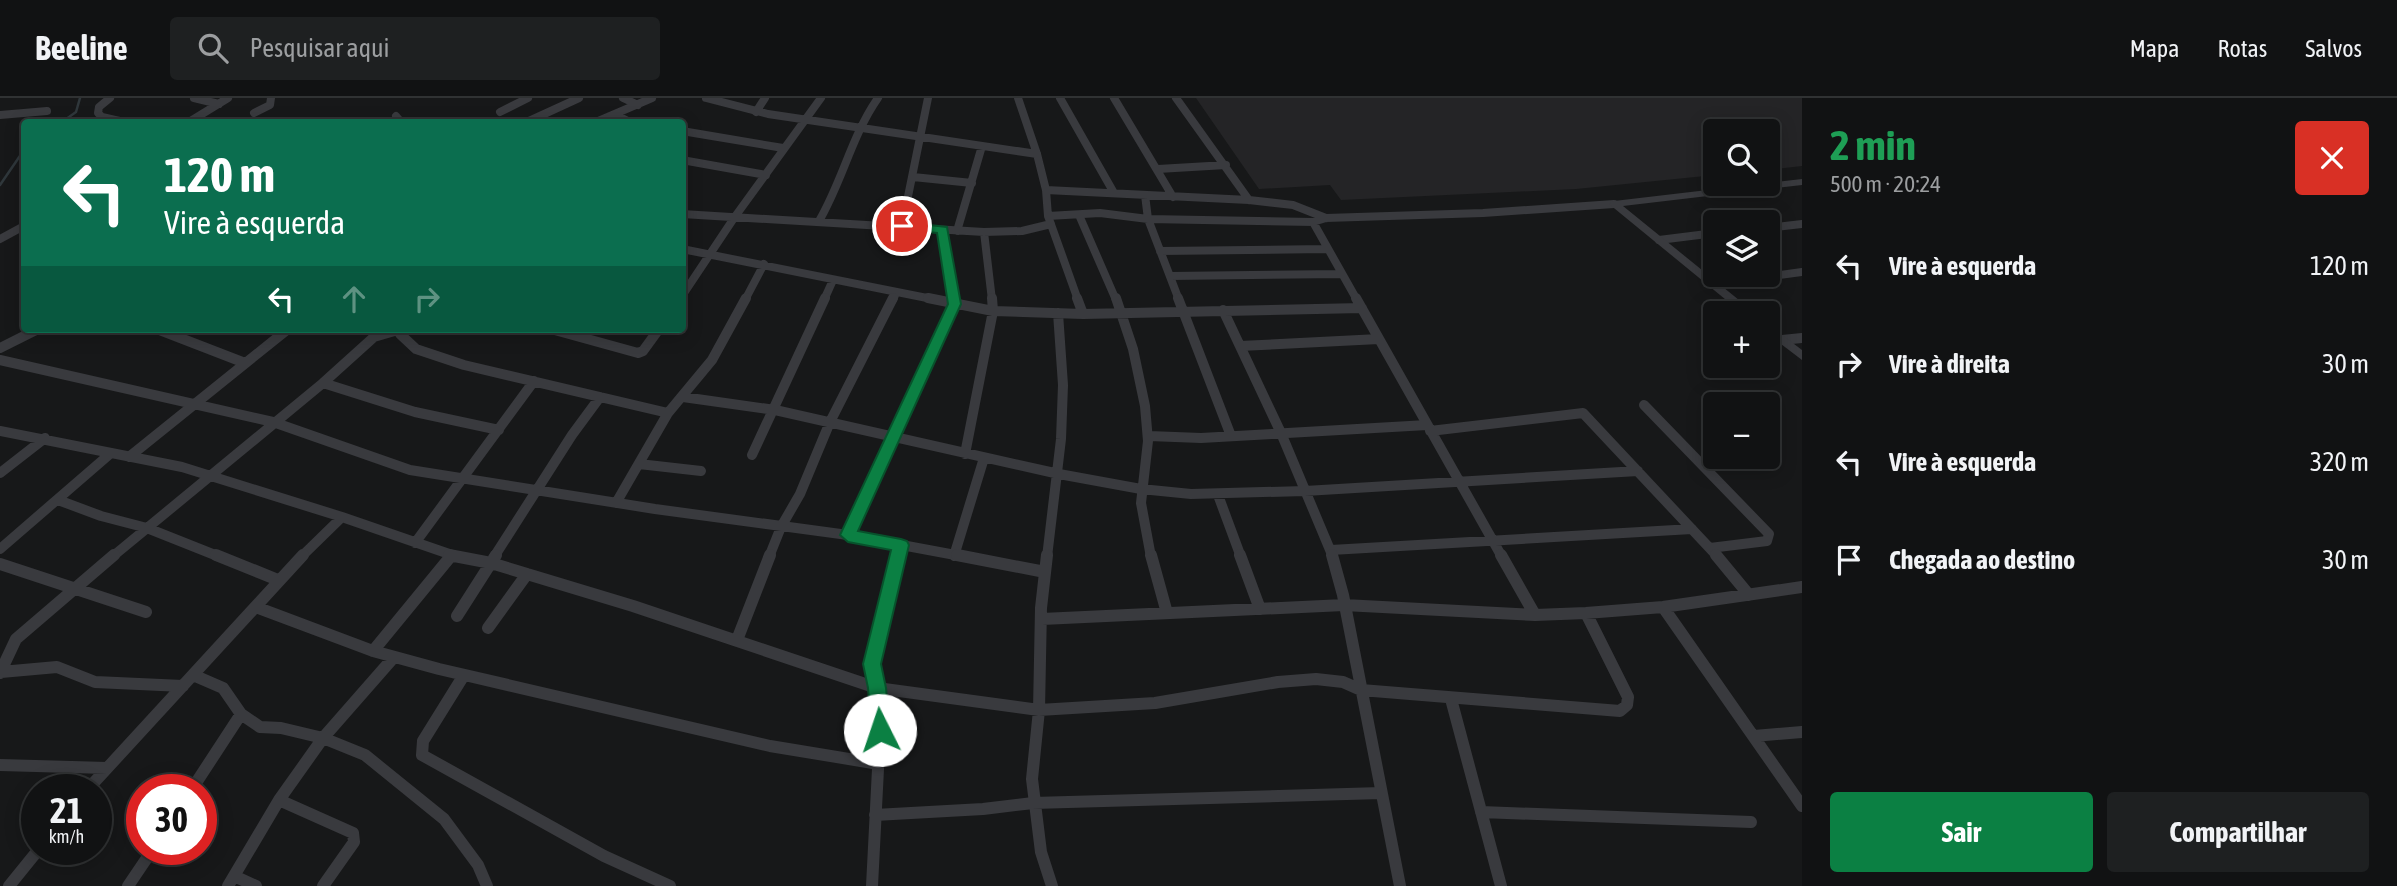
<!DOCTYPE html>
<html lang="pt">
<meta charset="utf-8">
<style>
body{margin:0;font-family:"Asap Condensed",sans-serif;background:#1e2021;color:#f1f3f6;height:100vh;display:flex;flex-direction:column;font-size:26px;white-space:nowrap}
*{box-sizing:border-box;margin:0}
p{font-size:23px;color:#9c9ea0}
.icon{flex:none;width:38px;height:38px;fill:none;stroke:currentColor;stroke-width:2;stroke-linecap:round;stroke-linejoin:round}
.map{position:relative;flex:1;overflow:hidden}
.sheet{display:flex;flex-direction:column;background:#111213;width:595px}
.sheet>*{flex:none}
.banner{position:absolute;left:21px;top:21px;width:665px;height:214px;border-radius:7px;box-shadow:0 4px 18px #0003,0 0 0 2px #303233;background:#0b6e4f;color:#fff;overflow:hidden}
.controls{position:absolute;left:1703px;top:21px;display:grid;gap:14px}
.controls a{display:grid;place-items:center;width:77px;height:77px;border-radius:7px;background:#111213;box-shadow:0 4px 18px #0003,0 0 0 2px #303233;font-size:35px}
.speed{position:absolute;left:21px;top:676px;display:flex;gap:14px;font-size:35px;font-weight:700;text-align:center}
.speed>*{display:grid;place-content:center;width:91px;height:91px;border-radius:50%;background:#111213;box-shadow:0 4px 18px #0003,0 0 0 2px #303233;line-height:1}
.speed small{font-size:18px;font-weight:400}
.speed .limit{border:10px solid #d22;background:#fff;color:#111}
.pin{position:absolute;display:grid;place-items:center;width:60px;height:60px;color:#fff;margin:-30px;border:4px solid #fff;border-radius:50%;box-shadow:0 2px 7px #0007}
.me{position:absolute;width:77px;margin:-38px;rotate:356deg;stroke-linejoin:round;filter:drop-shadow(0 0 5px #0008)}
.turn{display:flex;align-items:center;gap:24px;height:147px;padding:0 28px;font-size:32px}
.turn .icon{width:91px;height:91px;stroke-width:2.5}
.turn b{display:block;font-size:49px;line-height:60px}
.lanes{display:flex;align-items:center;height:66px;padding:0 28px;background:#0003;justify-content:center;gap:35px;direction:ltr}
.lanes .off{opacity:.35}
.round{display:grid;place-items:center;flex:none;width:74px;height:74px;border-radius:7px;background:#1e2021}
.overview{display:flex;align-items:center;justify-content:space-between;height:119px;padding:0 28px}
h1{font-size:42px;font-weight:700;line-height:52px;color:#1e9e55}
.button{display:flex;gap:14px;margin-top:auto;padding:14px 28px}
.button a{flex:1;height:80px;border-radius:7px;background:#0b8043;color:#fff;font-size:28px;font-weight:700;line-height:80px;text-align:center}
.button a+a{background:#1e2021;color:#f1f3f6}
ul{padding:0;list-style:none}
li{display:flex;align-items:center;gap:21px;height:98px;padding:0 28px}
li div{flex:1}
li b{display:block;font-size:26px}
li em{font-style:normal}
header{display:flex;align-items:center;gap:42px;box-sizing:border-box;height:98px;padding:0 35px;background:#111213;border-bottom:2px solid #303233}
header strong{font-size:33px}
nav{display:flex;gap:38px;margin-inline-start:auto;font-size:24px}
.search{width:490px;height:63px;background:#1e2021;display:flex;align-items:center;gap:18px;box-sizing:border-box;padding:0 24px;border-radius:7px;color:#9c9ea0;font-size:26px}
main{display:flex;flex:1;min-height:0}
.map>svg:first-child{display:block}
</style>
<header>
<strong>Beeline</strong>
<div class="search"><svg class="icon" aria-label="search" viewBox="0 0 24 24"><circle cx="10" cy="10" r="6"/><path d="M15 15l6 6"/></svg>Pesquisar aqui</div>
<nav><a>Mapa</a><a>Rotas</a><a>Salvos</a></nav>
</header>
<main>
<div class="map">
<svg width="1802" height="788" viewBox="0 0 1802 788">
<rect width="100%" height="100%" fill="#171819"/>
<!-- built -->
<path fill="#242426" d="M1196,0H1802V68L1768,72V33H1715V77L1576,91L1341,102L1330,87L1259,91Z"/>
<g fill="none" stroke-linecap="round" stroke-linejoin="round">
<!-- stream -->
<path stroke="#2f373b" stroke-width="2.5" d="M62,24L76,14L80,0
M0,87L24,52"/>
<!-- minor-far2 -->
<path stroke="#393a3e" stroke-width="8" d="M110,0L99,9L98,15L102,19L124,24
M194,0L219,6
M623,0L638,7
M706,0L768,16L1037,56
M1018,0L1037,56L1046,92L1048,118L1078,202
M1060,0L1114,95
M1114,0L1173,99
M1176,0L1249,102
M500,14L528,0
M756,14L765,0
M254,15L270,7L271,0
M0,17L47,13
M616,17L630,24
M396,18L401,24
M529,23L579,0
M189,24L228,0
M596,24L652,0
M682,33L783,50
M682,62L766,77
M1158,71L1226,67
M913,79L972,85
M1046,92L1249,102L1293,107L1326,120
M1145,97L1148,121L1179,202
M682,116L984,134L1022,133L1051,126
M1079,117L1116,202
M1048,118L1100,115L1148,121L1313,124
M819,123C842,84 852,37 878,0
M902,128L928,0
M1768,130L1802,126
M943,132L953,202
M957,133L982,48
M984,134L992,202
M0,141L24,128
M1659,142L1715,135
M682,151L937,202
M1160,153L1326,151
M1170,178L1342,176
M1712,186L1802,174
M682,198L734,120L821,0
M745,202L764,166
M824,202L833,182
M893,202L896,195
M1357,202L1313,124L1326,120L1483,115L1614,106"/>
<!-- minor-far1 -->
<path stroke="#393a3e" stroke-width="10" d="M928,200L993,213L1083,216L1362,210
M1077,200L1083,216
M1116,200L1133,251L1145,308L1148,343L1141,405L1151,459
M1178,200L1231,338
M1356,200L1502,459
M1223,212L1281,335L1333,459
M157,231L245,265
M400,231V236L416,251L464,267L668,315
M551,231L638,255L643,253L659,231
M1782,242L1802,240
M1240,248L1379,241
M0,250L38,231
M0,262L273,324L410,372L655,411L848,437L966,459
M323,285L374,239L398,232
M683,299L775,312L1059,376L1141,391L1191,396L1305,393L1638,373
M1644,307L1769,436L1767,443L1710,450
M0,333L182,369L342,419L458,459
M1430,333L1583,315L1718,459
M1149,338L1201,340L1427,327
M965,356L993,213L992,200
M752,357L825,200
M129,359L288,231
M639,366L701,373
M0,375L45,340
M1218,397L1241,459
M58,402L101,418L147,430L220,459
M616,405L668,315L712,262L746,200
M848,437L954,206L953,200
M415,445L534,283
M0,451L111,355
M1331,452L1692,431
M954,458L984,360
M112,459L323,285L415,314L499,332
M301,459L342,419
M494,459L572,337L600,299
M769,459L781,429L800,396L830,324L893,200
M898,459L901,447
M1047,459L1061,341L1063,287L1058,215"/>
<!-- minor -->
<path stroke="#393a3e" stroke-width="12" d="M216,457L278,482
M449,457L491,465L633,508L877,590L1039,612L1155,605L1278,584L1316,581L1343,584L1361,592L1620,613L1627,607L1628,599L1586,515
M957,457L1045,474
M1047,457L1041,510L1039,612L1032,681L1041,754L1052,788
M1151,457L1167,515
M1240,457L1260,511
M1332,457L1343,497L1400,788
M1501,457L1535,517
M1716,457L1749,497
M0,466L146,514
M256,509L373,553L439,571L770,648L879,666
M1663,509L1802,708
M457,518L496,457
M1042,521L1344,507L1535,517L1586,515L1663,509L1802,489
M488,530L527,476
M737,542L770,457
M373,553L451,458
M1,574L57,569L95,584L183,588
M0,575L16,541L114,457
M193,577L223,590L241,616L260,629L281,630L323,640L365,657L444,721L478,767L487,788
M464,577L423,643L422,657L604,758L670,788
M1451,601L1501,788
M1754,638L1802,634
M0,667L107,670
M88,691L303,457
M192,691L241,616
M279,702L353,735L354,744L323,788
M1481,714L1751,724
M875,717L983,711L1033,705L1381,695
M234,778L256,788
M9,788L39,751
M128,788L153,751
M228,788L279,702L323,640L394,559
M872,788L880,632L872,566L898,457"/>
<!-- tertiary -->
<path fill="#393a3e" fill-rule="evenodd" d="M1802,81V87L1623,108L1755,215H1742L1609,106L1614,103Z
M1768,226L1802,252V262L1768,236Z"/>
</g>
<!-- route -->
<path fill="#0b8043" stroke="#07532c" stroke-width="2" d="M902,124L947,129L961,206L858,433L901,441L907,443L909,447L881,566L886,590L890,632L887,638L880,641L873,638L871,632L868,590L863,566L891,452L848,444L840,437L948,206L937,135L897,131L896,128Z"/>
</svg>
<div class="controls">
<a><svg class="icon" aria-label="search" viewBox="0 0 24 24"><circle cx="10" cy="10" r="6"/><path d="M15 15l6 6"/></svg></a>
<a><svg class="icon" aria-label="layers" viewBox="0 0 24 24"><path d="M12 4l9 5-9 5-9-5zM3 14l9 5 9-5"/></svg></a>
<a>+</a>
<a>−</a>
</div>
<div class="speed"><div>21<small>km/h</small></div><div class="limit">30</div></div>
<div class="pin" style="left:902px;top:128px;background:#d93025"><svg class="icon" aria-label="arrive" viewBox="0 0 24 24"><path d="M6 21V4h12l-3 4 3 4H6"/></svg></div>
<svg class="me" style="left:880px;top:632px" viewBox="-20 -20 40 40"><circle r="19" fill="#fff"/><path d="M0-13L10 11 0 6-10 11z" fill="#0b8043"/></svg>
<div class="banner">
<div class="turn"><svg class="icon" aria-label="left" viewBox="0 0 24 24"><path d="M17 20v-9H6M10 6l-5 5 5 5"/></svg><div><b>120 m</b>Vire à esquerda</div></div>
<div class="lanes"><svg class="icon" aria-label="left" viewBox="0 0 24 24"><path d="M17 20v-9H6M10 6l-5 5 5 5"/></svg><svg class="icon off" aria-label="ahead" viewBox="0 0 24 24"><path d="M12 20V5M6 11l6-6 6 6"/></svg><svg class="icon off" aria-label="right" viewBox="0 0 24 24"><path d="M7 20v-9h11M14 6l5 5-5 5"/></svg></div>
</div>
</div>
<section class="sheet">
<div class="overview"><div><h1>2 min</h1><p>500 m · 20:24</p></div><a class="round" style="background:#d93025;color:#fff"><svg class="icon" aria-label="close" viewBox="0 0 24 24"><path d="M6 6l12 12M18 6L6 18"/></svg></a></div>
<ul>
<li><svg class="icon" aria-label="left" viewBox="0 0 24 24"><path d="M17 20v-9H6M10 6l-5 5 5 5"/></svg><div><b>Vire à esquerda</b></div><em>120 m</em></li>
<li><svg class="icon" aria-label="right" viewBox="0 0 24 24"><path d="M7 20v-9h11M14 6l5 5-5 5"/></svg><div><b>Vire à direita</b></div><em>30 m</em></li>
<li><svg class="icon" aria-label="left" viewBox="0 0 24 24"><path d="M17 20v-9H6M10 6l-5 5 5 5"/></svg><div><b>Vire à esquerda</b></div><em>320 m</em></li>
<li><svg class="icon" aria-label="arrive" viewBox="0 0 24 24"><path d="M6 21V4h12l-3 4 3 4H6"/></svg><div><b>Chegada ao destino</b></div><em>30 m</em></li>
</ul>
<div class="button"><a>Sair</a><a>Compartilhar</a></div>
</section>
</main>
